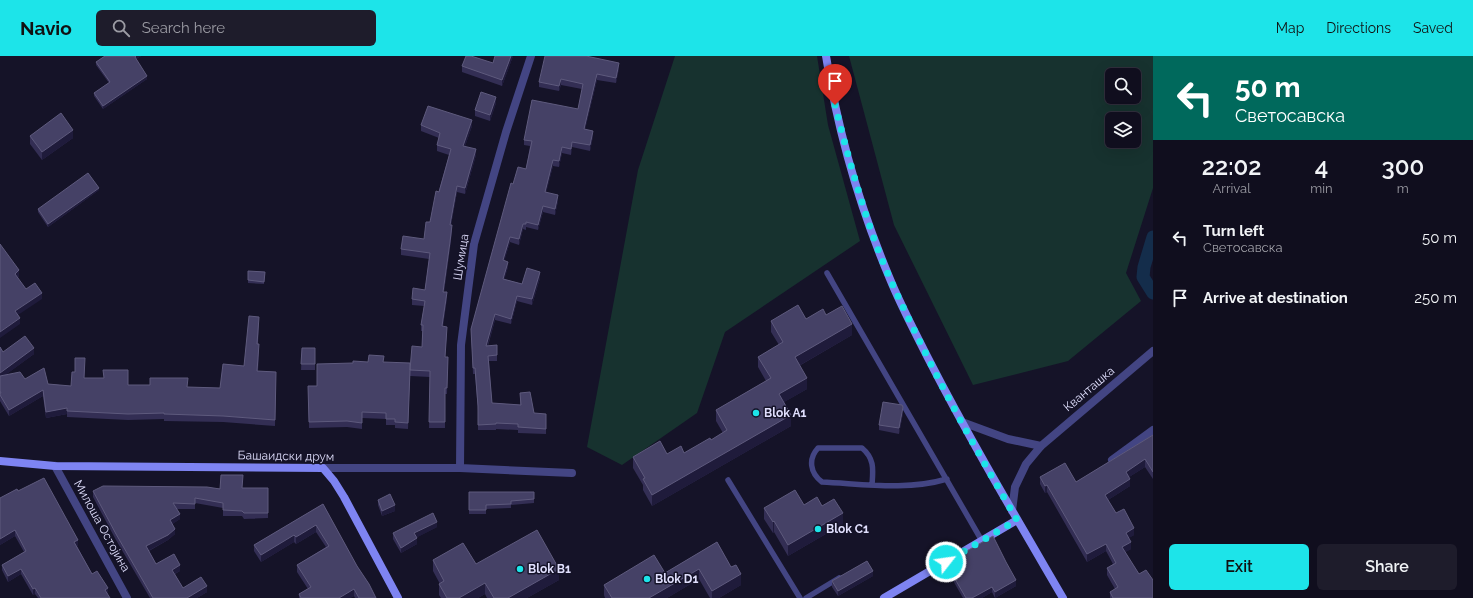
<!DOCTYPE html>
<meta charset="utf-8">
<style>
body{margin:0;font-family:Raleway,sans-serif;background:#1e1c2b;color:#f1f3f6;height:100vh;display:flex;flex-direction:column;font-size:15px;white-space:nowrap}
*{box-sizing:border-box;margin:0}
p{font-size:13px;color:#9c9ca4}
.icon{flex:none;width:22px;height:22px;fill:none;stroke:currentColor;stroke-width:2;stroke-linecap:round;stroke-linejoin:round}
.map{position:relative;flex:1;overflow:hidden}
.side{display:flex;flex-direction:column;background:#100e1e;width:320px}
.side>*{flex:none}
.top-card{background:#00695c;color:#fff;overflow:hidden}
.fabs{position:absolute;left:1105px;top:12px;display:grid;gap:8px}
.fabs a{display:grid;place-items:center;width:36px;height:36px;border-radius:6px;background:#100e1e;box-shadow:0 4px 16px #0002,0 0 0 1px #302e3c;font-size:20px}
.pin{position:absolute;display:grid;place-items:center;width:34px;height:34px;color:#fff;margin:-41px -17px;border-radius:50% 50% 50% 0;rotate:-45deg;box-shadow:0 0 4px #0007}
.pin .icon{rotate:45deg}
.me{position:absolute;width:44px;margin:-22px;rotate:60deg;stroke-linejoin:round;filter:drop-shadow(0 0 3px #0008)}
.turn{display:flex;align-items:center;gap:14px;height:84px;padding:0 16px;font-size:18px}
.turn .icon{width:52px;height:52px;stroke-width:2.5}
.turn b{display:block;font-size:28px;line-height:34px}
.eta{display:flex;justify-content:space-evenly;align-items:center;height:68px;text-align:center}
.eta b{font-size:24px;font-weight:600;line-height:28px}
.button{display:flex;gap:8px;margin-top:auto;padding:8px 16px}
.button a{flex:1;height:46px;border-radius:6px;background:#1de4e9;color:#111;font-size:16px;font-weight:600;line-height:46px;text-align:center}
.button a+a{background:#1e1c2b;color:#f1f3f6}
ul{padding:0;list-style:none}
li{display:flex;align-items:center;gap:12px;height:60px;padding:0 16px}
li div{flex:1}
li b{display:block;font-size:15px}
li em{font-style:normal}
header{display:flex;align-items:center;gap:24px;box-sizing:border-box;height:56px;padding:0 20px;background:#1de4e9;color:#111}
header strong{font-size:19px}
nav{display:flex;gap:22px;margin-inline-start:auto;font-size:14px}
.search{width:280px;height:36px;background:#1e1c2b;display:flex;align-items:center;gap:10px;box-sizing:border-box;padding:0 14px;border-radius:6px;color:#9c9ca4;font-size:15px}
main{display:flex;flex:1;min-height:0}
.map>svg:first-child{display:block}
</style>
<header>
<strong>Navio</strong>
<div class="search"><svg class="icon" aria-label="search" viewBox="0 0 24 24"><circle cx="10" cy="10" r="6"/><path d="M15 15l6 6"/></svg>Search here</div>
<nav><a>Map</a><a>Directions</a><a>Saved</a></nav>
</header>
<main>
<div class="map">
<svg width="1153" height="542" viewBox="0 0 1153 542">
<rect width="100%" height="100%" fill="#151328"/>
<!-- green -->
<path fill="#17322f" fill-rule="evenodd" d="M675,0H817L828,69L860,185L725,276L697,357L622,409L587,391L638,114Z
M849,0H1153V132L1126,217L1141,245L1068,305L973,329L894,169ZM1112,19H1134V41H1112ZM1112,63H1134V85H1112Z"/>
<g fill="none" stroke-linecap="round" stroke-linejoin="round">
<!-- canal -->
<path stroke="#142d4b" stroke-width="13" d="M1153,181L1144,211L1143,221L1153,237"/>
<!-- lane -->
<path stroke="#434583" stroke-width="5.5" d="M827,217L982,485
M728,424L800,542
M872,429C873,414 875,403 862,392H818C808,403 810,417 822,426C864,428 906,435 947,423
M806,542L839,522"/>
<!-- street -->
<path stroke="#434583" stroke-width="8" d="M962,366L1008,383L1041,390
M1112,404L1153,374
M55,410L127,542
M323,412H460L572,417
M460,412L461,289L474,188L506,76L531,0
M1012,455L1015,431L1026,408L1041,390L1153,295"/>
<!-- secondary -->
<path stroke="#7e84f2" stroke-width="8" d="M826,0C838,76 860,152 890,223C901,250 915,276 928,302C970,384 1017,463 1063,542
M0,405L55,410L323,412L334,425L344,441L398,542
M884,542L1017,464"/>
</g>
<!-- wall -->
<path fill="#332e54" d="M105,0H141L136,3L147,23L103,53L94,40V37L109,27L96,9V6Z
M513,0L502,30L462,16V10L493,7Z
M619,12L616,27L597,24L585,73L593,80L590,95L572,91L571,99L562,97L559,111L553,110L546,136L558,145L555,159L543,156L538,174L526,171V174L523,173L519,189L510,186L504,205L508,211L504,223L522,228L540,222L532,249L517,245L511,268L495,264L488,290L497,289V305H489L492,347L520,349V337L534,357L546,363V378L518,377V374L496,373V374H478V355L475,318H473L471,273L513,128L526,113L530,90L524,89V84L578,53L582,33L561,29L559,35L539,31V26Z
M496,47L490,65L475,60V54Z
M421,69L472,70L465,90L476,99L465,138L457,136L451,169L452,175L450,192L444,236L447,242L443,270L447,277L445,301H448L447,338H445V372H429L430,321L410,320L408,373L395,372V369H386V363L362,362V373L347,371L309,372L308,330H317L353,307L368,306H384L410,314L422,291L423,275H421V269L424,250L412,249V243L425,234L429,203L401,199V193L424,183L430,166L449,99L437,95V89L439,82L421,75Z
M30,80L73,82L42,104L30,88Z
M99,134L48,171L38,156V153Z
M248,215L265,216L264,228L248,227Z
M826,259L852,279L799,310L807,333L784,346L791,370L652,450L643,434V429L633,412V401L684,397L711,384L723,377L716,365V354L766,325L758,311V301L779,289L771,276V265L806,263Z
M259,267L258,288L259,294L258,315L276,316L275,370L223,366L164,365V363L128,364L67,361V358L46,362L43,340L9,360L0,345V291L3,296L34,298L5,319L48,328L71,330L75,316L85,308L84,322L128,329L220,332L244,310Z
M302,292H315V314H301Z
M903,357L899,378L879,374V369Z
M1153,379V423L1145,411L1129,421L1130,430L1108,444L1116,457L1134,479L1128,482L1131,493L1125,496L1153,542H1110V536L1115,533L1107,519V512L1113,508L1106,495L1087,506L1047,436L1045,437L1040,428V421L1076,426Z
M243,432H268V462L244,463L242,460H223V452L195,447V453H177L180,463L172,468L175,478L168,484L149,495L156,508L180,515L175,518L183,532L207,536L197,542H150L116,484L93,441V435Z
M18,435L78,490H77L92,518L108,537L107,538L110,542H38L35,538L33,539L21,518L8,526L2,514V509L24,496L15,480L0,489Z
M469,436H534V447L511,449V452L486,453V458H469Z
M378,444L395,455L382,460L378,449Z
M323,448L357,510L376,542H355L354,540L350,542H299V538L308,533L297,516V509L326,491L316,476L296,488L294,486L261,506L254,495V489Z
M804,449L822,450L843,468L788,500L774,476L773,477L764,463V452Z
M437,471L417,481V488L401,497L393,483V477Z
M717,486L741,529L719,542H710L699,523L667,542H605L604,539V529L665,517Z
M433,504L476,508L559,524L527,542H487L485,538L478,542H441L439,539V528H440L433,515Z
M1006,508L1016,530L995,542L992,536L982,542H963L951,521L947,524L942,514V509Z
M873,520L838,540L832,531V525Z"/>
<!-- shaded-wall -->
<path fill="#1f1b3b" d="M136,0H141L135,4V1Z
M511,0H513L502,30V24Z
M619,7V12L616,27V22Z
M597,18V24L584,78V73Z
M147,20V23L103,53V50Z
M561,23V29L559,35V30Z
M496,41V47L490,65V59Z
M472,64V70L463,96V90Z
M73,74V82L42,104V96Z
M593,75V80L590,95V89Z
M572,86V91L571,99V93Z
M562,91V97L559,111V105Z
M476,93V99L465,138V132Z
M553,104V110L545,142V136Z
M457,130V136L450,175V169Z
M99,132V134L48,171V168Z
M558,139V145L555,159V153Z
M543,150V156L538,174V169Z
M523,168V173L519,189V183Z
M452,169L450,192L443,242V236Z
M510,181V186L503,210V204Z
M508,206V211L503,229V223Z
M19,214V221L15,224V218Z
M540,216V222L532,249V243Z
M447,236V242L442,276V270Z
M42,237V243L15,261V255Z
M517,240V245L511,268V263Z
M495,258V264L486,295V290Z
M20,262V268L0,282V276Z
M852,268V279L795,312V301Z
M259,288V294L257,322V315Z
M34,292V298L0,323V317Z
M807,322V333L779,349V338Z
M43,334V340L9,360V354Z
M903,351V357L899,378V372Z
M67,352V358L46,362V356Z
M791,359V370L652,450V439Z
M1145,403V411L1126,423V416Z
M1130,423V430L1105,446V439Z
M1047,429V436L1045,437V430Z
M395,449V455L382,460V455Z
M843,457V468L788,500V489Z
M180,458V463L170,470V464Z
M774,465V476L773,477V466Z
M437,466V471L414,483V477Z
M316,469V476L296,488V481Z
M1134,472V479L1126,484V477Z
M175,473V478L168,484L146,496V490Z
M15,474V480L0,489V483Z
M294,479V486L261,506V499Z
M417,482V488L401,497V492Z
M78,484V490L74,491V486Z
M1131,486V493L1122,498V491Z
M1106,488V495L1087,506V498Z
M180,509V515L172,519V514Z
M21,513V518L8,526V520Z
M559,513V524L527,542H508Z
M699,513V523L667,542H649Z
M873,515V520L838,540V535Z
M951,516V521L947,524V518Z
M741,518V529L719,542H712V535Z
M1016,524V530L995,542V536Z
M485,527V538L478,542H459Z
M207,530V536L197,542H187Z
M992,531V536L982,542H972Z
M35,532V538L33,539V533Z
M108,532V537L105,540V534Z
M354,533V540L350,542H339Z"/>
<!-- building -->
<path fill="#454166" stroke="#5e5a7d" d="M105,0H136L135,1L147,20L103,50L94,37L110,26L96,6Z
M466,0H471L493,7L495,0H511L502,24L462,10Z
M545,0H586L619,7L616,22L597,18L584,73L593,75L590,89L572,86L571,93L562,91L559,105L553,104L545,136L558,139L555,153L543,150L538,169L526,166V168H523L519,183L510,181L503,204L508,206L503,223L522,228L527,212L540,216L532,243L517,240L511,263L495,258L486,290L497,289V299L488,300L492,347L521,349L520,337L530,336L534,357L546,358V373L518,371V368L496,367V368L478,369V350L475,312H473L471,273L511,127L513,128L518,111L526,113L532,85L524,84L532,44L578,53L583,28L561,23L559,30L539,26Z
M481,36L496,41L490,59L475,54Z
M428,50L472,64L463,90L476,93L465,132L457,130L450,169H452L450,186L443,236H447L442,270L447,271L445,301H448L447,332H445V366H429L430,315L410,314L408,367L395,366V363H386V357L362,356V367L347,365L309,366L308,330H317V308L353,307V305L368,306L369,299L384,300L383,306L410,307V314L412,290L422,291L423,269H421L425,245L412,243L413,232L425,234L430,197L401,193L403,180L424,183L426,166H430L436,135L439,136L451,93L437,89L440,77L421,69Z
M61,57L73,74L42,96L30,80Z
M88,117L99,132L48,168L38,153Z
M0,188L19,214L15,218L26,233L35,227L42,237L15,255L20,262L0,276Z
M248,215L265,216L264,226L248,224Z
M798,249L806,263L823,253L826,259L842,250L852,268L795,301L807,322L779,338L791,359L652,439L643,423L645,422L633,401L660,385L667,398L681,390L684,397L710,382L711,384L727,374L716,354L771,322L758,301L783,286L771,265Z
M249,260L259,261L257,288H259L257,315L276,316L275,364L223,360L164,358V357L128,358L67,355V352L46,356L43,334L9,354L0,339V337H1L0,335V320L20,316L25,323L44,312L48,328L71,330L72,316H75V302H85L84,322H104L103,314H128V329H150V322H188L187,331L220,332L223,308L244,310Z
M25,280L34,292L0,317V291L3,296Z
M302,292H315V308H301Z
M883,346L902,349L903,351L899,372L879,369Z
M1153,379V416L1145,403L1126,416L1130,423L1105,439L1116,457L1124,453L1134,472L1126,477L1131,486L1122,491L1139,518L1146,514L1153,524V542H1113L1110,536L1118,531L1107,512L1116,507L1106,488L1087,498L1047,429L1045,430L1040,421L1065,407L1076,426Z
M221,419H243L242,432H268V457H244L242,455L223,454V447L195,442V448L173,447L180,458L170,464L175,473L168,479L146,490L156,508L174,498L180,509L172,514L183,532L201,521L207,530L187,542H153L116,478L93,435L103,430L207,431L220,433Z
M44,422L78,484L74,486L92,518L97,515L108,532L105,534L110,542H41L35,532L33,533L21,513L8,520L2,509L26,495L15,474L0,483V442L17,433L18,435Z
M795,434L804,449L817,441L822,450L834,443L843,457L788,489L774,465L773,466L764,452Z
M469,436H534V443L511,445V448L486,449V454H469Z
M390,438L395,449L382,455L378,444Z
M323,448L357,510L369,528L376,542H359L354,533L339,542H301L299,538L311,531L297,509L329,490L316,469L296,481L294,479L261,499L254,489Z
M433,457L437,466L414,477L417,482L401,492L393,477Z
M537,474L559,513L508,542H494L485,527L459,542H447L439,528L444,525L433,504L463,487L476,508Z
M993,480L1006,506L1016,524L995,536L992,531L972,542H966L951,516L947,518L942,509Z
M717,486L731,511L736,509L741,518L712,535L699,513L649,542H612L604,529L654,499L665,517Z
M867,505L873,515L838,535L832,525Z"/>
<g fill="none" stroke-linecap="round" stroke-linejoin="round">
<!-- route -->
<path stroke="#1de4e9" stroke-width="7" stroke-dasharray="0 12.6" d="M835,49C847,97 860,144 877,191C892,230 911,268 930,306C957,360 987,412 1017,464L946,506"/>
</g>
<!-- markers -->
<g fill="#1de4e9" stroke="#151328" stroke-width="1.5">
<circle cx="756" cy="357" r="4"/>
<circle cx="818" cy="473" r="4"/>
<circle cx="520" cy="513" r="4"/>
<circle cx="647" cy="523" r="4"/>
</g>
<g text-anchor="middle" stroke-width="3" stroke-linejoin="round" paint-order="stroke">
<!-- street labels -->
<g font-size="12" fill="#dfdefc" stroke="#151328">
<text transform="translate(461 201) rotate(-81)" y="4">Шумица</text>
<text transform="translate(1089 333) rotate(-40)" y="4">Кванташка</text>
<text transform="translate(286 400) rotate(1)" y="4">Башаидски друм</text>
<text transform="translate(102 470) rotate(61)" y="4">Милоша Остојина</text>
</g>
<!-- poi labels -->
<g font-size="12" font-weight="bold" fill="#dfdefc" stroke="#151328" text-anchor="start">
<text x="764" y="361">Blok A1</text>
<text x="826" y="477">Blok C1</text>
<text x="528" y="517">Blok B1</text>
<text x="655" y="527">Blok D1</text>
</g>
</g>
</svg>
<div class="fabs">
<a><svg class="icon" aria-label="search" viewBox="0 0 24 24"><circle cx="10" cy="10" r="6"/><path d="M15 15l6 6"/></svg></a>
<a><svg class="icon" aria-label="layers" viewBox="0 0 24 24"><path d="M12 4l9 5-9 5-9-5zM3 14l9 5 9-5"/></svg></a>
</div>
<div class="pin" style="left:835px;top:49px;background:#d93025"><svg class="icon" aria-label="arrive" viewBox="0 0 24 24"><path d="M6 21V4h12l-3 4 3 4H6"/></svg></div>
<svg class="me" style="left:946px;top:506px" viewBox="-20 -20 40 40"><circle r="17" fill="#1de4e9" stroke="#fff" stroke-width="3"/><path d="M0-11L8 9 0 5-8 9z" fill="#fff"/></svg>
</div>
<section class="side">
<div class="top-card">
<div class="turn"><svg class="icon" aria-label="left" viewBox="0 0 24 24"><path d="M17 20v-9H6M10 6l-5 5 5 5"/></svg><div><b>50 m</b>Светосавска</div></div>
</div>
<div class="eta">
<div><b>22:02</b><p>Arrival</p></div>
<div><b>4</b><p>min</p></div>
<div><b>300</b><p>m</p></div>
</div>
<ul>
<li><svg class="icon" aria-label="left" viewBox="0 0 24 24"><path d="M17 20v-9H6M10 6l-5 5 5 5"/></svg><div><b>Turn left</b><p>Светосавска</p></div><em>50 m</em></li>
<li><svg class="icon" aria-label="arrive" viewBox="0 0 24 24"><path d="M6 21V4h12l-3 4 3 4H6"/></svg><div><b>Arrive at destination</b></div><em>250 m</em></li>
</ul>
<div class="button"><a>Exit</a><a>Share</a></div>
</section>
</main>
